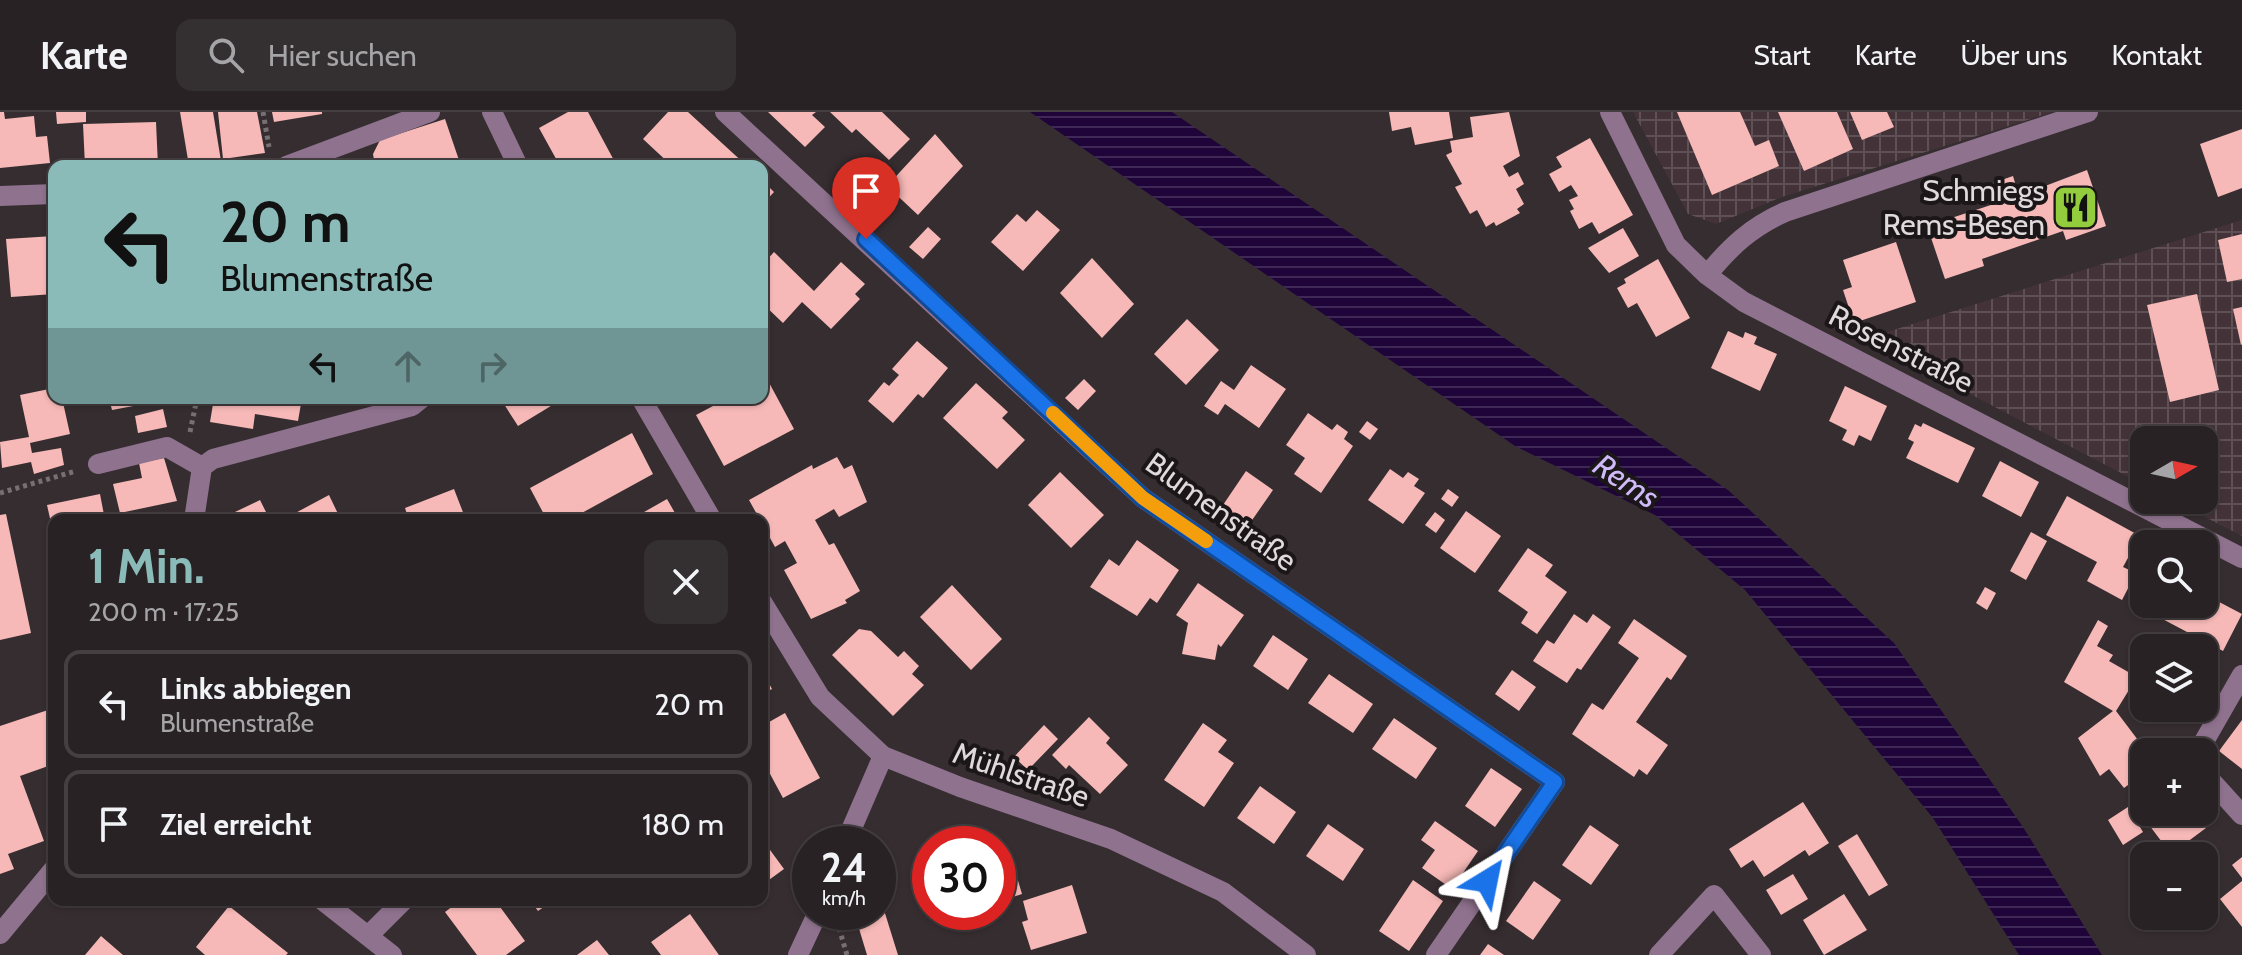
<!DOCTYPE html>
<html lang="de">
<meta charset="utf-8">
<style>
body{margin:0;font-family:Cabin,sans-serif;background:#342f31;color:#f1f3f6;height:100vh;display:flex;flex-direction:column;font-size:30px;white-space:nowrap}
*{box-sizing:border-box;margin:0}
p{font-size:26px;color:#a5a4a6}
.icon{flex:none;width:44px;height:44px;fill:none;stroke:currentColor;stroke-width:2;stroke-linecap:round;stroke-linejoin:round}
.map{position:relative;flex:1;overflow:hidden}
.drawer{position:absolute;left:48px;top:402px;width:720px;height:392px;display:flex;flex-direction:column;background:#282224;border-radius:16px;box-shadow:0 2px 6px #0004,0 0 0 2px #443f41}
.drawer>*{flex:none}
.hud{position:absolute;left:48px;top:48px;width:720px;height:244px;border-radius:16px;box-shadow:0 2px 6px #0004,0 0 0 2px #443f41;background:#8bbbb9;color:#111;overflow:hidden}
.needle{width:52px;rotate:81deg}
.tools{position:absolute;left:2130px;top:314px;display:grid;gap:16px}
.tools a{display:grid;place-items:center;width:88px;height:88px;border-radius:16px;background:#282224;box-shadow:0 2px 6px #0004,0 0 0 2px #443f41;font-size:40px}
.speed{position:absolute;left:792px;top:714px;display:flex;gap:16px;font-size:40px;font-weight:700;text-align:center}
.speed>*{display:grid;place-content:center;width:104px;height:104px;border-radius:50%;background:#282224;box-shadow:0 2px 6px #0004,0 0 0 2px #443f41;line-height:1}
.speed small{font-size:20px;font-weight:400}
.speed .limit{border:12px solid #d22;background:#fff;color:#111}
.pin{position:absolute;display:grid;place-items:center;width:68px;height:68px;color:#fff;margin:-82px -34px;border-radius:50% 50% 50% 0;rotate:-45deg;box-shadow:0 0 8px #0007}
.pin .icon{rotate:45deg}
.me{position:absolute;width:88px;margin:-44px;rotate:35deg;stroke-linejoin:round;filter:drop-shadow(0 0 6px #0008)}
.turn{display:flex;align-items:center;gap:28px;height:168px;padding:0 40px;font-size:36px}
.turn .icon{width:104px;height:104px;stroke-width:2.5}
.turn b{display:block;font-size:56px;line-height:68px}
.lanes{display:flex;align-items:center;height:76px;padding:0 40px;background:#0003;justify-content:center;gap:40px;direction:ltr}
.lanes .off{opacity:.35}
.round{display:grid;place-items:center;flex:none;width:84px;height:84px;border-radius:16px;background:#342f31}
.head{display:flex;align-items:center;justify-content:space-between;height:136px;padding:0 40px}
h1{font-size:48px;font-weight:800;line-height:60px;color:#8bbbb9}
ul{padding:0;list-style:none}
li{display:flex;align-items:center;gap:24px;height:108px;margin:0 16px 12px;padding:0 24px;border:4px solid #443f41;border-radius:16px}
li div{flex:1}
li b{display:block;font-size:30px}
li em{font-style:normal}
header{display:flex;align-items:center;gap:48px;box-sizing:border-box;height:112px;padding:0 40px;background:#282224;border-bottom:2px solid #443f41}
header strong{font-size:38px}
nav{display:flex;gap:44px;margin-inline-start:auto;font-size:28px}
.search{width:560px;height:72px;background:#342f31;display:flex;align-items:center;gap:20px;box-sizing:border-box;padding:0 28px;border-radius:16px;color:#a5a4a6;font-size:30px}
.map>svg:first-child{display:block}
</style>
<header>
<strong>Karte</strong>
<div class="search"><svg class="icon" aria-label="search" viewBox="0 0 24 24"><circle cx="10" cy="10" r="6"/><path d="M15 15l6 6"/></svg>Hier suchen</div>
<nav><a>Start</a><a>Karte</a><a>Über uns</a><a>Kontakt</a></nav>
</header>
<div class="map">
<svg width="2242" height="843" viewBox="0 0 2242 843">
<defs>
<pattern id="industrial-grid" width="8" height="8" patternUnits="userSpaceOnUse" patternTransform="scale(2)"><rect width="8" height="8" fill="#433339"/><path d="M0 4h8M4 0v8" fill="none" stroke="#5e5055"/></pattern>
<pattern id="water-rules" width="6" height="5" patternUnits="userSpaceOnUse" patternTransform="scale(2)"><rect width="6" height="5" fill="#1e0439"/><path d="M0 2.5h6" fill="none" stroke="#3e2855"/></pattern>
</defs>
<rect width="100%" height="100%" fill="#362d30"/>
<!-- industrial -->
<path fill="url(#industrial-grid)" d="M1633,0H2053L1782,85L1716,112L1688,102Z
M2242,108V424L2172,388H2204V328H2144V373L1865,227Z"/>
<!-- water -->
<path fill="url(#water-rules)" d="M1030,0H1172L1728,378L1894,531L2023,715L2102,843H2019L1933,706L1745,478L1655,403L1515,334Z"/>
<!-- building -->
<path fill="#f6b9b7" d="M0,0H4L5,7L34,4L36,25L47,24L50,51L0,56Z
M56,0H86V10L57,12Z
M180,0H213L221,49L189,54Z
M218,0H257L265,41L223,47Z
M272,0H322V2L274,10Z
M568,0H588L617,54H560L539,16Z
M668,0H688L747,54H672L643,27Z
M768,0H816L812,3L825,15L805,35Z
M830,0H882L910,27L889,48L856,17L852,21Z
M1389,0H1449L1453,26L1415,33L1411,15L1392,19Z
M1509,0L1520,44L1503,54L1509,65L1518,60L1524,72L1516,77L1524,92L1517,97L1520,101L1496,114L1494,110L1486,115L1477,98L1470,102L1455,75L1462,72L1446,43L1452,40L1450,29L1473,25L1470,5Z
M1677,0H1740L1755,34L1769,28L1779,54L1712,83Z
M1778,0H1837L1853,37L1804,59Z
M1850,0H1887L1894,15L1862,28Z
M445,7L461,54H375L373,42L380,28Z
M156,10L158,54H85L83,12Z
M2242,17V76L2218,85L2200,32Z
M935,22L963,54L918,103L887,74Z
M1590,26L1633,103L1599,122L1592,110L1579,117L1570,99L1574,97L1569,88L1578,84L1571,73L1559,80L1549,62L1562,55L1556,45Z
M2087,58L2106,114L2066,128L2063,119L1982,147L1984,154L1945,167L1927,114L2000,90L1993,71L2013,64L2019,84Z
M762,68L774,80L762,93Z
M1037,98L1060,118L1023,159L991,130L1017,102L1026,110Z
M928,115L941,127L923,147L909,135Z
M1623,116L1639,144L1609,161L1588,136Z
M2242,122V167L2227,170L2218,128Z
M54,124V182L11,185L6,127Z
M1896,130L1916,190L1854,211L1843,178L1852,175L1843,148Z
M774,140L814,179L841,150L865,172L855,182L860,187L831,217L802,190L783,211L762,191V153Z
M1092,146L1134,192L1102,226L1060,181Z
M1658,147L1690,206L1656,225L1637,191L1628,196L1617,176L1626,171L1624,167Z
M2197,182L2219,278L2170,290L2147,193Z
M2242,195V232L2241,233L2233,197Z
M1187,207L1219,238L1186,273L1154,242Z
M1728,219L1743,226L1745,220L1757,225L1754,232L1777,242L1760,279L1711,256Z
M917,229L948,256L923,286L918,282L893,311L868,289L884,270L889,274L899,263L892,257Z
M1251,253L1286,277L1259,316L1225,292L1218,303L1204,294L1221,269L1234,278Z
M766,265L794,317L724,354L696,303L728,286H762V267Z
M1084,267L1096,279L1078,298L1065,286Z
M976,271L1008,300L1002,306L1025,328L997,357L943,306Z
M1845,274L1887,294L1871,329L1859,323L1854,334L1842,328L1847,318L1829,309Z
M54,276V286H62L70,322L30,331L32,341L61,336L64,353L34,362L31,350L2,356L0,330L29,325L20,283Z
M109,286H159L160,289L112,298Z
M214,286H302L298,309L255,302L253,317L210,310Z
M304,286H346L347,291L305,294Z
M500,286H564L518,314Z
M163,297L167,315L138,321L135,304Z
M1308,301L1332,318L1337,312L1348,320L1344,327L1353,334L1321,381L1294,362L1305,346L1286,333Z
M1367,309L1378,317L1370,328L1359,320Z
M1923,311L1975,336L1958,371L1906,346L1914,330L1908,327L1915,312L1921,315Z
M632,321L653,362L569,408H547L530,376Z
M837,345L844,357L852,353L867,390L839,405L834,397L815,408L829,433L834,431L860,479L845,488L847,491L811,507L784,458L797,451L785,429L775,435L749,388L812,353L813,357Z
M164,346L177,389L120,401L113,372L142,366L139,351Z
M2000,349L2039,370L2021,405L1982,384Z
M1390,357L1403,366L1408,360L1419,367L1414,374L1425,381L1403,412L1368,388Z
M1246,359L1273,378L1248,414L1221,396Z
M1060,360L1104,403L1071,436L1028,393Z
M454,377L466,408H409L405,396Z
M1448,377L1459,385L1452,395L1441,387Z
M100,382L105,408H54L53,420L47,393Z
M329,383L341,408H287L286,406Z
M2067,384L2140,424L2123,455L2136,461L2122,488L2087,469L2097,450L2046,423Z
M667,387L679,408H630Z
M260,388L270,408H238L235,400Z
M1466,399L1501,424L1475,461L1440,436Z
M1435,400L1445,408L1436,421L1425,413Z
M6,402L31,521L0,528V403Z
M2031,420L2047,429L2026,468L2010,459Z
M1137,428L1179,458L1157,491L1150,486L1137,504L1090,475L1109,447L1119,454Z
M1528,436L1553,453L1545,464L1567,480L1537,522L1521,511L1528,500L1498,479Z
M1198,471L1244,503L1221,535L1218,532L1215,548L1182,542L1188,511L1176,503Z
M952,473L1002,527L971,558L920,505Z
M1985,475L1996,481L1987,498L1976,491Z
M2144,478V492H2204V482L2242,502L2223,539L2136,493Z
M1574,502L1587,511L1593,502L1611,515L1581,558L1577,556L1567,571L1533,549L1547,528L1554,532Z
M1634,507L1687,544L1671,568L1667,565L1636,610L1668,633L1647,663L1639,657L1634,665L1572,622L1592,591L1603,598L1639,546L1618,531Z
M2098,508L2108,514L2097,534L2113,543L2109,549L2137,565L2116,599L2147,640H2144V661L2124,676L2109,657L2100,664L2078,626L2113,599L2064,570Z
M859,517L871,519L898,545L904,539L919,554L912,562L924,573L893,604L832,543Z
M1273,523L1308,547L1288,578L1253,554Z
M762,558L772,577L762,582Z
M1512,558L1536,575L1519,599L1495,582Z
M1329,562L1373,592L1353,621L1308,591Z
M54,596V652L20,664L44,729L8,742L14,757L0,762V614Z
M2148,596H2180L2172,610Z
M785,601L820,666L783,686L762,647V614Z
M1089,605L1110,626L1106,631L1128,653L1100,682L1069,653L1066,657L1052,643Z
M1394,606L1437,636L1416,667L1372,637Z
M2242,608V657L2219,639Z
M1203,611L1227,628L1218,640L1234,651L1204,695L1164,668Z
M1044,613L1058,627L1028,658L1014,645Z
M1491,656L1522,677L1495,715L1465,694Z
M1260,674L1296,700L1274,732L1237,706Z
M1803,690L1829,731L1809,744L1805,738L1764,765L1753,748L1741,756L1729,737Z
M2128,695L2143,720L2123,733L2108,708Z
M2144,697L2193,700L2206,716L2171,742L2140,701Z
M1435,709L1478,739L1452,777L1422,756L1435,738L1421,728Z
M1328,712L1364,737L1343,769L1306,744Z
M1590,713L1619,733L1591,773L1562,753Z
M1857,722L1888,773L1869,784L1838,734Z
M762,727L784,757L762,773Z
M1010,742L1022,782L998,790V746Z
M2242,745V766L2232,753Z
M1793,762L1808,787L1781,803L1766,778Z
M1413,768L1443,789L1409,839L1379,819Z
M1534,769L1561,788L1533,828L1506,809Z
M2242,769V815L2220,787Z
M1072,773L1087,821L1031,838L1022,810L1028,808L1023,789Z
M879,782L898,843H867L854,800H878Z
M1844,782L1867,818L1824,843L1803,808Z
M461,788H495L525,829L506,843H477L445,800Z
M530,788H554L538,799Z
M229,794L288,841L286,843H205L196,835Z
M690,802L719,843H661L651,830Z
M101,824L123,843H85Z
M597,828L609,843H577Z
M1488,832L1504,843H1480Z"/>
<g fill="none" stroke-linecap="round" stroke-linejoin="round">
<!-- path -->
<path stroke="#777072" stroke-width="5" stroke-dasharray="4 4" stroke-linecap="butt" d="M263,0L269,35
M190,320L197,286
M0,381L76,359
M839,816L847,843"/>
<!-- minor -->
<path stroke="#8f728e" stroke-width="20" d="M492,0L518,54
M725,0L1143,386L1555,670L1436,843
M1610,0L1676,133L1707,163L1744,190L2242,446
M286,54L430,0
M0,84L54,82
M1707,163C1730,135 1751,115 1785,100L2088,0
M641,286L712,408
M98,352L167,335L202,355
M194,408L202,355L213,347L412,294L422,286
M762,490L820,585L883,644L960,675L1111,727L1223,780L1306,843
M2198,640L2242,563
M2204,661L2242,703
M845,732L883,644
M322,788L392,843
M0,822L54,757
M369,823L404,788
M798,843L818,800
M1659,843L1714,783L1761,843"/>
</g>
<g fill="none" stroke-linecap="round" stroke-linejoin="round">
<defs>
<path id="route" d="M866,127L1143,386L1555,670L1487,769"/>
</defs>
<!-- route casing -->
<use href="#route" stroke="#114b97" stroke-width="20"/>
<!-- route -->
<use href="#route" stroke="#1a73e8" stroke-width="14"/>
<!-- slow -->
<path stroke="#f59e0b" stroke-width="14" d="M1053,301L1143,386L1206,429"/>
</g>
<!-- icons -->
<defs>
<symbol id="restaurant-square" viewBox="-11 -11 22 22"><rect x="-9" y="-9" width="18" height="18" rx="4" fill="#93cd3d" stroke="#1b1718"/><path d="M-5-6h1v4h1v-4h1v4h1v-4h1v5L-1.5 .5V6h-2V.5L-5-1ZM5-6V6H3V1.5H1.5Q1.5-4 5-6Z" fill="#111"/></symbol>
</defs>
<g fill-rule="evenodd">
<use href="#restaurant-square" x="2050" y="70" width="51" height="51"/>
</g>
<g text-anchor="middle" stroke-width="8" stroke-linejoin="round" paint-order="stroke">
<!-- poi labels -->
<g font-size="30" fill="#e0dadc" stroke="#1b1718" text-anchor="end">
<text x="2045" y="89">Schmiegs<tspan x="2045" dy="34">Rems-Besen</tspan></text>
</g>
<!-- street labels -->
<g font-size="30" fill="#e0dadc" stroke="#1b1718">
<text transform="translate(1901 237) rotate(27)" y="10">Rosenstraße</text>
<text transform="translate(1221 400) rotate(36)" y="10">Blumenstraße</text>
<text transform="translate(1021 663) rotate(19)" y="10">Mühlstraße</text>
</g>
<!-- water labels -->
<g font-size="32" font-style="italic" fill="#cfb9f8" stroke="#1b1718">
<text transform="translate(1626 369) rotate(34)" y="11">Rems</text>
</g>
</g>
</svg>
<div class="tools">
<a><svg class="needle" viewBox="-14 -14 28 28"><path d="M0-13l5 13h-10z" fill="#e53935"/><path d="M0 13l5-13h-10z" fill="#a5a4a6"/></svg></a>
<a><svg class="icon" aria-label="search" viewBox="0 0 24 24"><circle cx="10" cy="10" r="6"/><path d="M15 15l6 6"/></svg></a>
<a><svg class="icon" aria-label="layers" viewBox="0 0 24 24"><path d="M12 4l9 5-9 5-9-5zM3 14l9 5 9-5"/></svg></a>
<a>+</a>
<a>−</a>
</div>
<div class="speed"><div>24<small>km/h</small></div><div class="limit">30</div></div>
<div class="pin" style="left:866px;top:127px;background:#d93025"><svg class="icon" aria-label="arrive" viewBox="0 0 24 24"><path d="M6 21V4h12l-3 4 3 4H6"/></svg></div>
<svg class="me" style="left:1487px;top:769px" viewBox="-20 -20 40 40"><path d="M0-17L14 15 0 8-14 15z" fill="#1a73e8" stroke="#fff" stroke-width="4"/></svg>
<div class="hud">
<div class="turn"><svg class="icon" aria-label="left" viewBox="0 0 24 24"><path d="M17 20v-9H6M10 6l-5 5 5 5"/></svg><div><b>20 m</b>Blumenstraße</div></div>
<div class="lanes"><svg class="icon" aria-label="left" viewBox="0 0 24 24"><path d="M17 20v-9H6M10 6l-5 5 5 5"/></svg><svg class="icon off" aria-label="ahead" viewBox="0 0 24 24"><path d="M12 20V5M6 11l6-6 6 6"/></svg><svg class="icon off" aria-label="right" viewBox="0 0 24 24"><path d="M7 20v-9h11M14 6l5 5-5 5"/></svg></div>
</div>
<section class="drawer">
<div class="head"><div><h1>1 Min.</h1><p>200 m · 17:25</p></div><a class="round"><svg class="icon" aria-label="close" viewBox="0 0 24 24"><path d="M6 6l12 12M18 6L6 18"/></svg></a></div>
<ul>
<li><svg class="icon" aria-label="left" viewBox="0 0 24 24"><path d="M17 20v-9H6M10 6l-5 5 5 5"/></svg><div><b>Links abbiegen</b><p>Blumenstraße</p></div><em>20 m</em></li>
<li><svg class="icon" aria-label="arrive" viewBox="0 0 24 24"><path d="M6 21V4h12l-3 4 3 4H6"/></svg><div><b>Ziel erreicht</b></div><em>180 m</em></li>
</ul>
</section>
</div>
